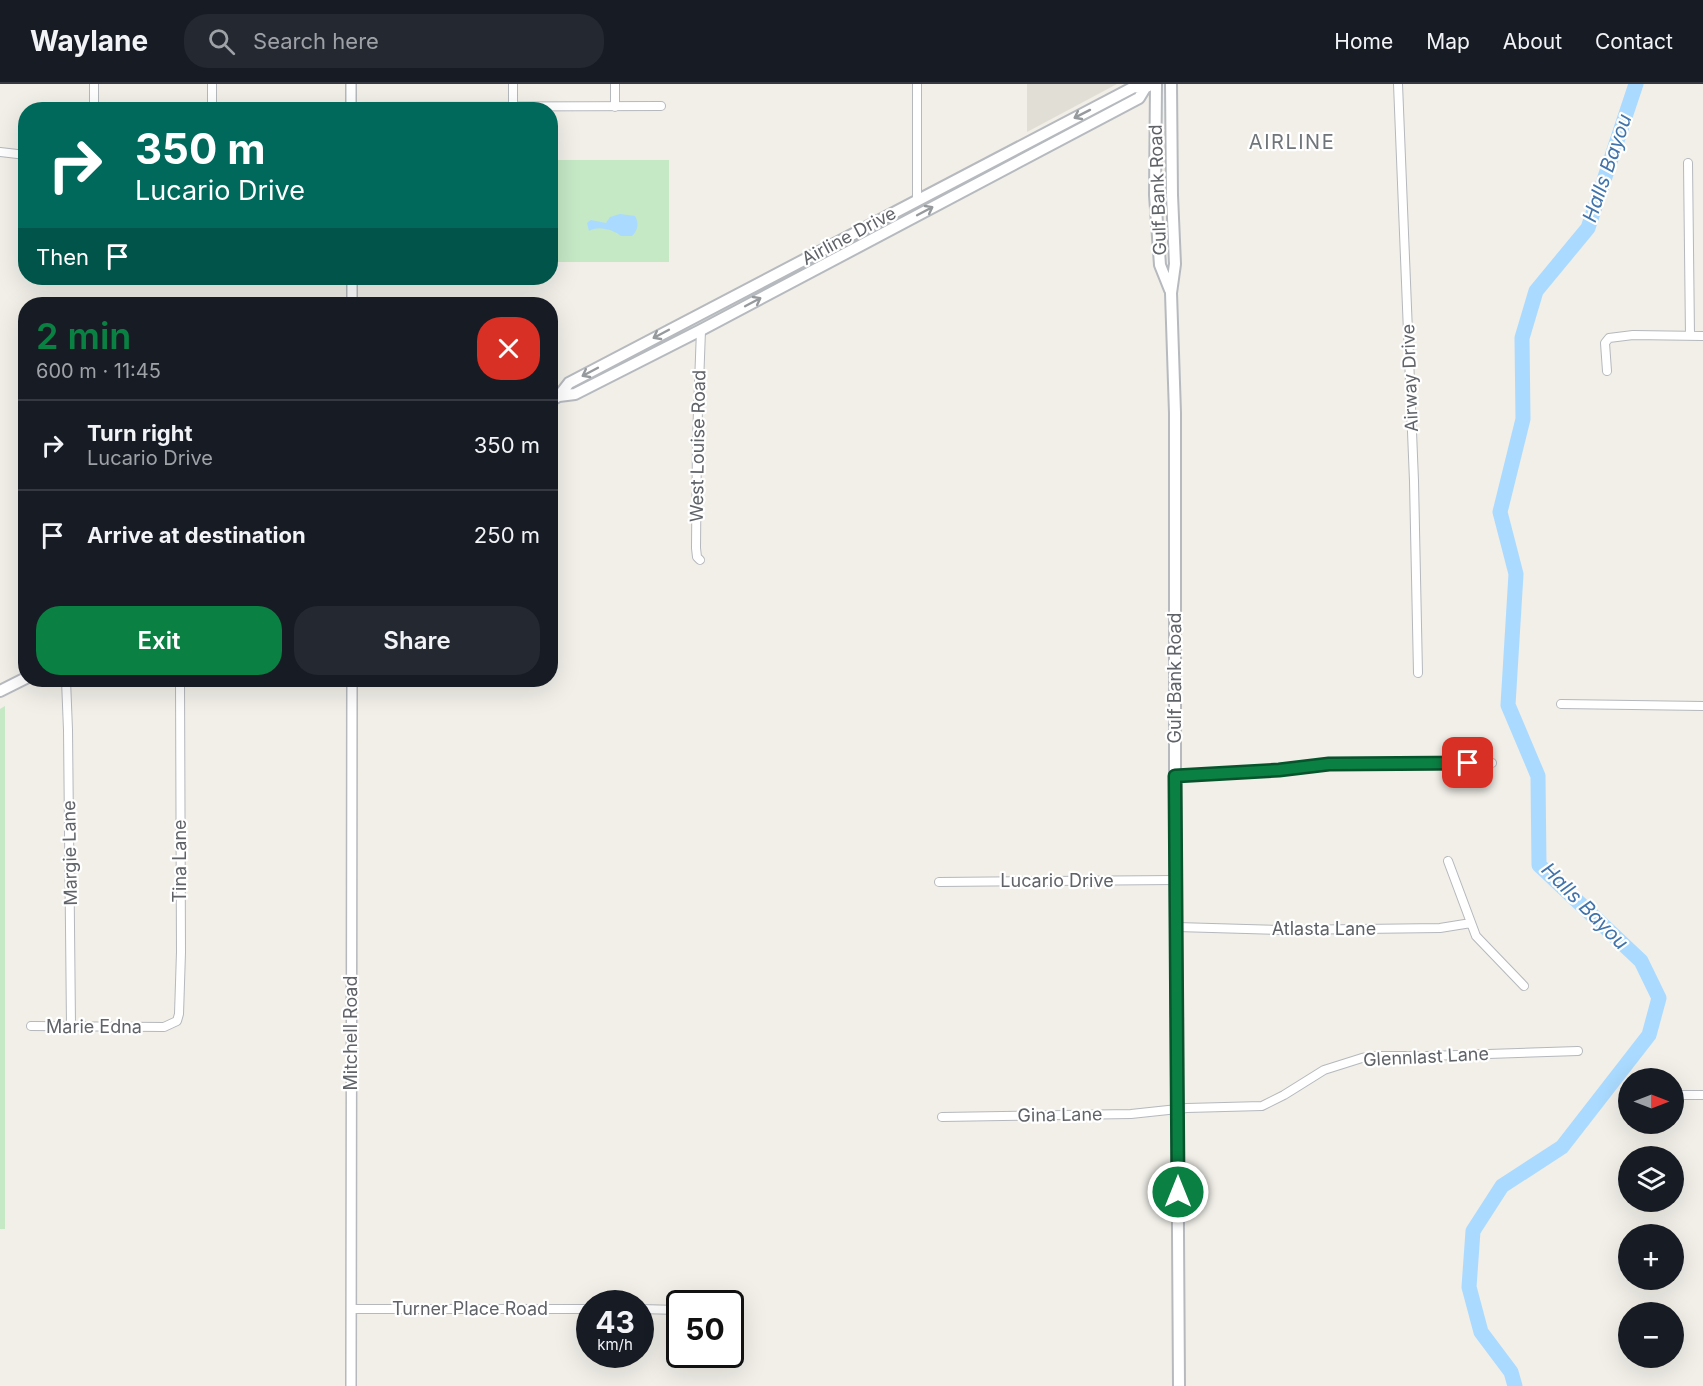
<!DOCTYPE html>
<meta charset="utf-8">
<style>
body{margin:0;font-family:Inter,sans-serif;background:#242831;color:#f1f3f6;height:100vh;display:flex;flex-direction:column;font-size:22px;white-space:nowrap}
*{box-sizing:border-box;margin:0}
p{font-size:20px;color:#9ea1a6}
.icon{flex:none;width:33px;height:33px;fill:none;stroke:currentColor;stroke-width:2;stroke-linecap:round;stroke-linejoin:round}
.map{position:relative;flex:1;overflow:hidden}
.panel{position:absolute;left:18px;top:213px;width:540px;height:390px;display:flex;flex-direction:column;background:#171b24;border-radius:24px;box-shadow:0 6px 24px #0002}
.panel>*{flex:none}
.guide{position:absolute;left:18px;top:18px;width:540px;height:183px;border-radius:24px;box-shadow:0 6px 24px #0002;background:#00695c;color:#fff;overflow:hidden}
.needle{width:39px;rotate:90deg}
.buttons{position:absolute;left:1618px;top:984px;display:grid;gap:12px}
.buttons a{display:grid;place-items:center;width:66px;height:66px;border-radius:50%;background:#171b24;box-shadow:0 6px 24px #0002;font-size:30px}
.speed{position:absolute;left:576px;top:1206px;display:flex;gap:12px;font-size:30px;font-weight:700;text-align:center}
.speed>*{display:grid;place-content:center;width:78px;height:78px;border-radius:50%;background:#171b24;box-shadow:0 6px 24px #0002;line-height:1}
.speed small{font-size:15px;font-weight:400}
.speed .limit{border:3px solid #111;border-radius:9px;background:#fff;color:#111}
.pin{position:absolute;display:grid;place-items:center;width:51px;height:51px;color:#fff;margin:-26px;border-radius:12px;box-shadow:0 3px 9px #0006}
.me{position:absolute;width:66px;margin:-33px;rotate:0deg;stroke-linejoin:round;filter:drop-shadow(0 0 4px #0008)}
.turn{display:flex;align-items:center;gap:21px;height:126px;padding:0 18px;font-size:27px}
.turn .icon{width:78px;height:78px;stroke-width:2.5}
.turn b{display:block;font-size:42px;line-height:51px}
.then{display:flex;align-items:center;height:57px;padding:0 18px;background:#0003;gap:12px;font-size:22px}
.round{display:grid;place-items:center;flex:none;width:63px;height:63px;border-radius:24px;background:#242831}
.headline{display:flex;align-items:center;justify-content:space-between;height:102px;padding:0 18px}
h1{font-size:36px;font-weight:600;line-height:45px;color:#0b8043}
.cta{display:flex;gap:12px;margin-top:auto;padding:12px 18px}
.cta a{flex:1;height:69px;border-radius:24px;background:#0b8043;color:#fff;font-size:24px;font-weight:600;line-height:69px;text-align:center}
.cta a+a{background:#242831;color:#f1f3f6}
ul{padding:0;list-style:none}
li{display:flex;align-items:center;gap:18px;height:90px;padding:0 18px;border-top:2px solid #363941}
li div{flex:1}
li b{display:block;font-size:22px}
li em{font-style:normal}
header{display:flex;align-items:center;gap:36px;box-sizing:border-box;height:84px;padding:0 30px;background:#171b24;border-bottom:2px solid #363941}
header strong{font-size:28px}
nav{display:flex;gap:33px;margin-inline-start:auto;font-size:21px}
.search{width:420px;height:54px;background:#242831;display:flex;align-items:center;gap:15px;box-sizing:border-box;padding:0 21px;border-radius:24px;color:#9ea1a6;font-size:22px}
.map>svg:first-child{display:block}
</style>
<header>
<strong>Waylane</strong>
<div class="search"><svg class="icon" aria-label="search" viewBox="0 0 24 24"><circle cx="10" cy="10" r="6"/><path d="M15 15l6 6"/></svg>Search here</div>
<nav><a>Home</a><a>Map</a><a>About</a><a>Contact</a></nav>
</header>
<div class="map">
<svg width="1703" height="1302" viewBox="0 0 1703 1302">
<rect width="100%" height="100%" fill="#f1efe8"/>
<!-- education -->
<path fill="#e1ded6" d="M1027,0H1117L1027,48Z"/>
<!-- green -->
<path fill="#c5e8c5" d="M551,76H669V178H551Z
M5,622V1145H0V625Z"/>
<!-- water -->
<path fill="#aadaff" d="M620,130L635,132C639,139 638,146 632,152H621C614,146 598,141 589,147L587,139L591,136L606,139L610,133Z"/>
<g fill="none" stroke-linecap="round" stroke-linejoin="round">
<!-- river -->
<path stroke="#aadaff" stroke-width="15" d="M1515,1302L1511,1288L1481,1248L1469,1203L1473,1147L1502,1102L1562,1063L1649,951L1659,914L1641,877L1539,781L1538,692L1508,621L1516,490L1500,428L1523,335L1522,254L1536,207L1588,144L1636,0"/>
<defs>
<path id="minor" d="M94,0V26
M212,0V26
M513,0V24
M615,0V23
M917,0V116
M1398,0L1414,397L1418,589
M351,23L661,22
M0,68L26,71
M1688,79L1690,252
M1607,287L1605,259L1609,254L1633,251L1703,252
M700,476L697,473L696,464L697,354L701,246
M66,596L68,646L71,942
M1561,620L1703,622
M1175,692L1279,686L1329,680L1492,679
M1448,777L1476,852L1524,902
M939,798L1176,796
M1177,843L1283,846L1440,844L1471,839
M31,942L164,943L177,937L179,930L181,868L180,596
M1624,1011H1629
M1674,1011H1703
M942,1033L1131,1030L1187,1024L1262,1022L1284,1011L1324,986L1362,974L1374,972H1427L1578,967
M351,1225H590
M640,1225L679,1226"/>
<path id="tertiary" d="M351,26V0
M352,194V220
M351,1302L352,596"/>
<path id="secondary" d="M1156,0L1155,111L1160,181L1170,206
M1171,0L1172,111L1175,180L1171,209L1175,329V692L1179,1302
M559,312L575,310L701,246L1139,14L1145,4L1152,0
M550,317L559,312L569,299L1134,3L1145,4
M0,607L26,594"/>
</defs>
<!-- minor casing -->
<use href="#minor" stroke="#b5b8bc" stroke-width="10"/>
<!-- tertiary casing -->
<use href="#tertiary" stroke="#b5b8bc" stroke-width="12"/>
<!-- secondary casing -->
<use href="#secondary" stroke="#b6babf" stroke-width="14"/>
<!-- minor -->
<use href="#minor" stroke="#fff" stroke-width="8"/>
<!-- tertiary -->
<use href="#tertiary" stroke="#fff" stroke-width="9"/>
<!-- secondary -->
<use href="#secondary" stroke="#fff" stroke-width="10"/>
</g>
<!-- one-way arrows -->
<defs><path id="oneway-shaft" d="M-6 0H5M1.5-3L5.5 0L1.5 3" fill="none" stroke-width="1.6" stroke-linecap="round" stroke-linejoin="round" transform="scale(1.5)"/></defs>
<g stroke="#979a9d">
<use href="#oneway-shaft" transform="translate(1082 30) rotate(153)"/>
<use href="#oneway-shaft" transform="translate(925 127) rotate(-28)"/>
<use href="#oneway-shaft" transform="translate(753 218) rotate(-28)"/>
<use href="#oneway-shaft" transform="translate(661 250) rotate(152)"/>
<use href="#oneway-shaft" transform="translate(590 288) rotate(152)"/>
</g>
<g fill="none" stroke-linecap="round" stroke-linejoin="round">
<defs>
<path id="route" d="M1178,1108L1175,692L1279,686L1329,680L1468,679"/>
</defs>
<!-- route casing -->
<use href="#route" stroke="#07532c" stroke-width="15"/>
<!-- route -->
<use href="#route" stroke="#0b8043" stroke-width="10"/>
</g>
<g text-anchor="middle" stroke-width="4.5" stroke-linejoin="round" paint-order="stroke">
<!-- street labels -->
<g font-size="18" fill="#5f6368" stroke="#fff">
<text transform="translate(1158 106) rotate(-92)" y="6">Gulf Bank Road</text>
<text transform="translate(849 152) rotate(-28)" y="6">Airline Drive</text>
<text transform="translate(1410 294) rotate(-92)" y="6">Airway Drive</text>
<text transform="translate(698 362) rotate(-89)" y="6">West Louise Road</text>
<text transform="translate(1175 594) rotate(-90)" y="6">Gulf Bank Road</text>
<text transform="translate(70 769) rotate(-91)" y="6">Margie Lane</text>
<text transform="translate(180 777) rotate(-90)" y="6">Tina Lane</text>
<text x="1057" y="803">Lucario Drive</text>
<text x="1324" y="851">Atlasta Lane</text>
<text x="94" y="949">Marie Edna</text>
<text transform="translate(351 949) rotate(-90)" y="6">Mitchell Road</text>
<text transform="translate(1426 973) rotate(-3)" y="6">Glennlast Lane</text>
<text transform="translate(1060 1031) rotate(-1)" y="6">Gina Lane</text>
<text x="470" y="1231">Turner Place Road</text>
</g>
<!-- neighbourhood labels -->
<g font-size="20" letter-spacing="1.5" fill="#70757a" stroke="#fff">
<text x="1292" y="65">AIRLINE</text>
</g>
<!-- water labels -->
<g font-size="20" font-style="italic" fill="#4174aa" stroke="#fff">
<text transform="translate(1607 84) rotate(-71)" y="7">Halls Bayou</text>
<text transform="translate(1585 822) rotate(45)" y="7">Halls Bayou</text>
</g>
</g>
</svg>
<div class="buttons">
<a><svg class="needle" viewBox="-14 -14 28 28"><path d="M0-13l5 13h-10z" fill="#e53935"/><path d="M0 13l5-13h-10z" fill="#9ea1a6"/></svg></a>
<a><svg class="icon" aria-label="layers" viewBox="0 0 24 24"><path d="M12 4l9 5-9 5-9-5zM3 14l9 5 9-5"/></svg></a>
<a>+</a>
<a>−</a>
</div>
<div class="speed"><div>43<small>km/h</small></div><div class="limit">50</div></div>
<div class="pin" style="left:1468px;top:679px;background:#d93025"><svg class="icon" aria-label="arrive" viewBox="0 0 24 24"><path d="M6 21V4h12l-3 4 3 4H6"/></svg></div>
<svg class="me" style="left:1178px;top:1108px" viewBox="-20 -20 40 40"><circle r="17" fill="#0b8043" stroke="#fff" stroke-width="3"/><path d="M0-11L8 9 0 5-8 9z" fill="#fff"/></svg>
<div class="guide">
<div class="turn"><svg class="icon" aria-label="right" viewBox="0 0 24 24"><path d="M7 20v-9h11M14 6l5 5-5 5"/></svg><div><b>350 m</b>Lucario Drive</div></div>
<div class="then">Then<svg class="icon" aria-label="arrive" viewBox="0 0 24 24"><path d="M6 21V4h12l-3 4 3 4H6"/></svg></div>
</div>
<section class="panel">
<div class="headline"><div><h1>2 min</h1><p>600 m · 11:45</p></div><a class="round" style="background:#d93025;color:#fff"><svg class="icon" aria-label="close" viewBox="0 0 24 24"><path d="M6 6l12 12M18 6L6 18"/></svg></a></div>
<ul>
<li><svg class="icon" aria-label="right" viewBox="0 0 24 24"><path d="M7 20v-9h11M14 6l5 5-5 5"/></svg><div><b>Turn right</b><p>Lucario Drive</p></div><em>350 m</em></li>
<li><svg class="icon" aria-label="arrive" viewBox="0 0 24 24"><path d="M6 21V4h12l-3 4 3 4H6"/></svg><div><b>Arrive at destination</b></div><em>250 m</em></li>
</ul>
<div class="cta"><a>Exit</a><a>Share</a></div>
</section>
</div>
